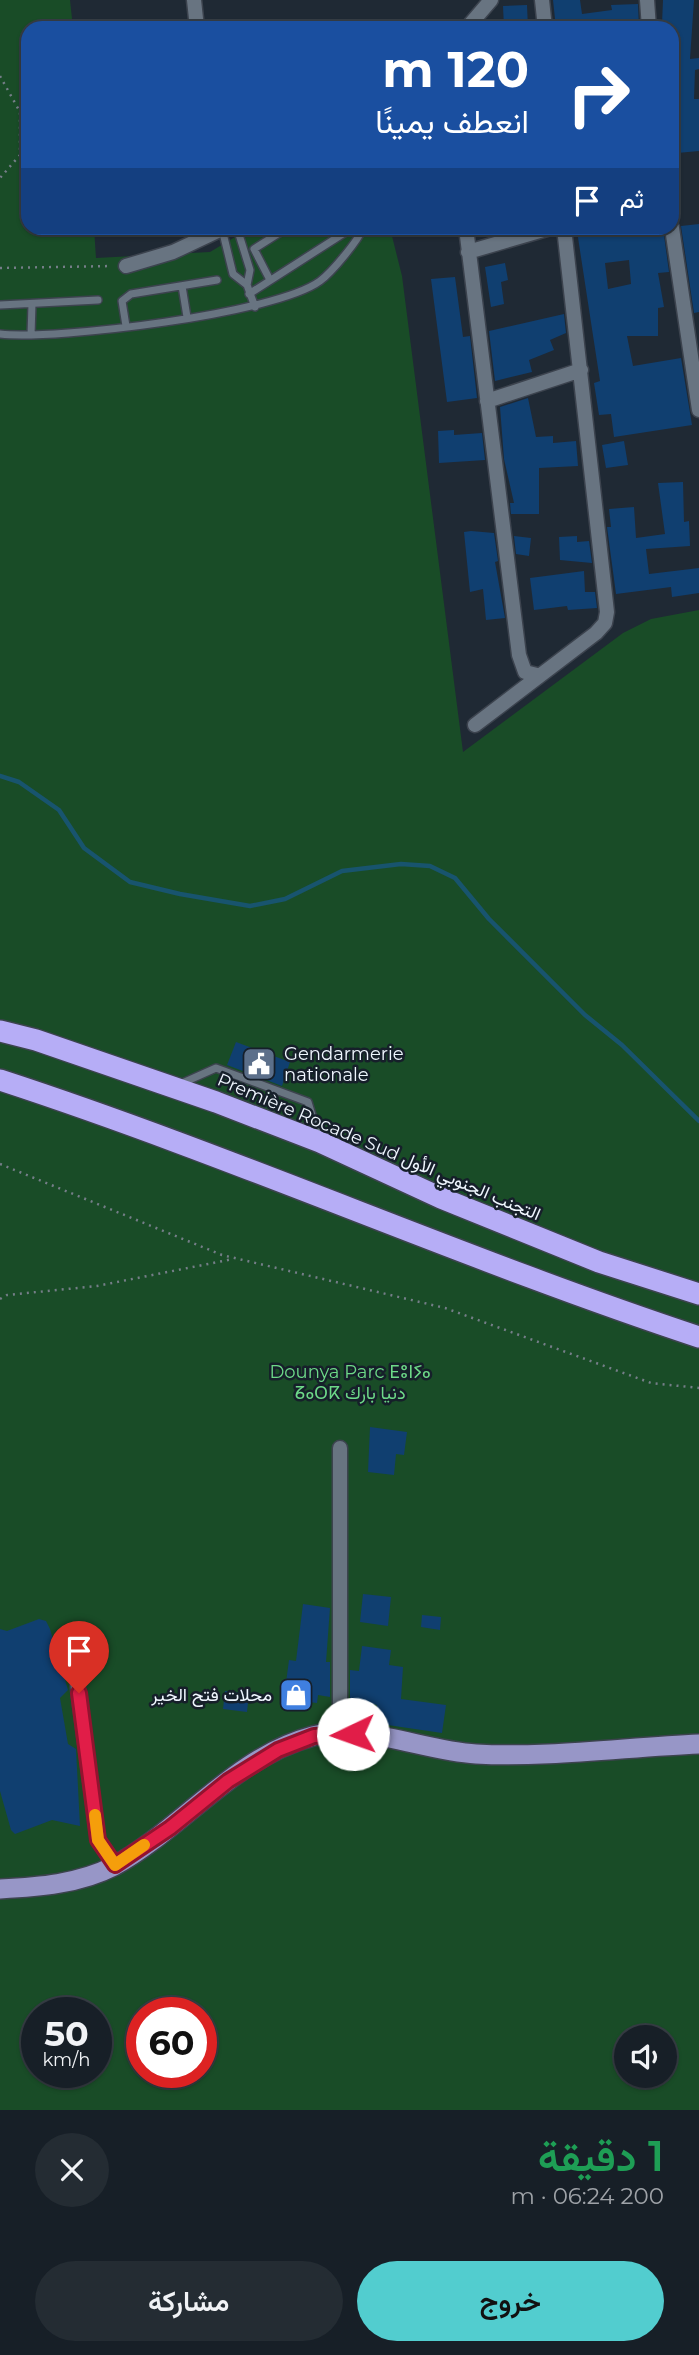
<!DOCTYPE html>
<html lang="ar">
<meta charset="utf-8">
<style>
body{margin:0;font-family:Montserrat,Vazirmatn,"Noto Sans Tifinagh",sans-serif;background:#242c33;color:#f1f3f6;direction:rtl;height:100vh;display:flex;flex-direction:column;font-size:26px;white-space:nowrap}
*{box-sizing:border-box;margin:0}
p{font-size:23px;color:#9ea2a7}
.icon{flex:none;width:38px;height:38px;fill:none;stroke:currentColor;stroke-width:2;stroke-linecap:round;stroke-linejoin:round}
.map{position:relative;height:2110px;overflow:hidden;direction:ltr}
.drawer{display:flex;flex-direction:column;background:#171f27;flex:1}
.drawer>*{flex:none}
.guide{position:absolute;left:21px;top:21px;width:658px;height:214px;border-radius:21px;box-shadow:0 2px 5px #0004,0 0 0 2px #363d44;direction:rtl;background:#1a4fa0;color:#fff;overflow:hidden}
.controls{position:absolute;left:614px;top:2025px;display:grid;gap:14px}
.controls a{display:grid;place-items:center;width:63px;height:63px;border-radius:50%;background:#171f27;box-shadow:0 2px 5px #0004,0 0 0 2px #363d44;font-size:35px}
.speed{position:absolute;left:21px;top:1997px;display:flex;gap:14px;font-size:35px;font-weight:700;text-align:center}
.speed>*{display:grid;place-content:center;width:91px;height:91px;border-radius:50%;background:#171f27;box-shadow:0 2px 5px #0004,0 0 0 2px #363d44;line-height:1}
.speed small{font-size:18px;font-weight:400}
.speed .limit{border:10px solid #d22;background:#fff;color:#111}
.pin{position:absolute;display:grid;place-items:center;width:60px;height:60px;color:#fff;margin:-72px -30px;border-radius:50% 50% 50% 0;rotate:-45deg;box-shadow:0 0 7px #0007}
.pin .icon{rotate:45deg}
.me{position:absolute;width:77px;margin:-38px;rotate:267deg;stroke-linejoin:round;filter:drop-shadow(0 0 5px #0008)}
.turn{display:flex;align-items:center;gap:24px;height:147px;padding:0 35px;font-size:32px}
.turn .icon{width:91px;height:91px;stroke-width:2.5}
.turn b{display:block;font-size:49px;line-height:60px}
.then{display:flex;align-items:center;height:66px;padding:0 35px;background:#0003;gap:14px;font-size:26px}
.round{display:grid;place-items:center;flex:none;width:74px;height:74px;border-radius:37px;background:#242c33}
.overview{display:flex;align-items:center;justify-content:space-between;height:119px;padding:0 35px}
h1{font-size:42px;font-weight:600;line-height:52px;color:#1e9e55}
.button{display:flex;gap:14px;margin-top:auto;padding:14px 35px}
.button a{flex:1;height:80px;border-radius:42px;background:#52cdcf;color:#111;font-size:28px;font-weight:600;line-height:80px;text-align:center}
.button a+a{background:#242c33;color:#f1f3f6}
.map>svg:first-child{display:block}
</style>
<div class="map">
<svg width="699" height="2110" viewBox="0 0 699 2110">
<rect width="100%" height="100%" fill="#1f2934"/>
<!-- green -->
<path fill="#194c27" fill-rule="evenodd" d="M0,0H70L73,28H28V228H94L96,258L210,252L250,228H390L402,276L463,752L623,633L651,619L699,610V2110H0ZM37,2012H96V2072H37ZM142,2012H201V2072H142ZM626,2037H665V2076H626Z"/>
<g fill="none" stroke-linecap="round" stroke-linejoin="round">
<!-- stream -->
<path stroke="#18546e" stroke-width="4.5" d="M0,776L19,782L59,810L84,848L130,882L180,894L250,906L285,899L342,871L401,864L430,866L455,878L489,919L585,1015L622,1045L699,1121"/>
</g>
<!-- building -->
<path fill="#103f70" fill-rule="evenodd" d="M553,0H580L582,14L612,10L611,5L638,4L639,28H556Z
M663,0H694L690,59L699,58V69L695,70L694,99H699V151L677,153L672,105V25L662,24Z
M527,5L528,28H504L503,6Z
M699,224V312L694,313L681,226Z
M609,228H663L669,272L658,273L664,307L658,308V336H627L633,366L681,358L692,425L614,437L611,414L599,415L594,383L600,381L577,231ZM629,260L631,284L608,289L605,263Z
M505,263L508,280L501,282L504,304L491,307L485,267Z
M455,277L463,337L470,336L477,398L447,402L431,279Z
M564,314L566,333L550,340L554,350L529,360L532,372L495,381L489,331Z
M528,398L536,437L553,436V443L576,441L578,466L539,468V514H511L510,503H514L504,459L500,407Z
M454,430V435L482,433L485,460L439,463L438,431Z
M624,441L628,465L606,468L602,445Z
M683,482L684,522L689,521L690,546L646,549L649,574L699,568V593L672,597L671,587L616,594L607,527H611L609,509L634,507L636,538L665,534L658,483Z
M471,531L494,533L498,561L495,562L505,618L486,620L483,589L470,592L464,532Z
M514,536L531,538L529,556L516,554Z
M577,536V542L589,541L592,563L560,560L559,537Z
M584,571L585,592H595L597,608L568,610L567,606L534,610L530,578Z
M236,1042L290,1062L282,1086L227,1065Z
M370,1427L407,1432L404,1455L396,1454L394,1475L368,1472Z
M363,1594L391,1597L388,1626L360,1622Z
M303,1604L330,1608L326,1662H330V1697L318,1695L317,1703L308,1702L307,1709L283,1705L289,1660L296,1661Z
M422,1615L441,1617L440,1630L421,1627Z
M39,1619L46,1621L50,1629L68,1690L60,1698L68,1744L76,1749L80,1826L52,1820L15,1834L11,1830L0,1791V1629L7,1631Z
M362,1646L391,1650L389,1665L403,1667L401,1699L446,1705L442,1733L374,1723L377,1705L350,1699V1670L359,1671Z
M225,1691L249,1694L247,1712L223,1709Z"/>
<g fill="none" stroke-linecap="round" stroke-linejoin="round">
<defs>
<path id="service" d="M237,228L250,270L247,285
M222,229L233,274L247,285L255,307
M270,280L254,249L287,228
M182,286L187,317
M249,294L352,228
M0,305L98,300
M126,326L122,301L131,294L217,280
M0,334C58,340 275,314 320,281C332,272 358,241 363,228
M31,335L32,304
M178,1085L216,1068L308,1102L319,1138"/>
<path id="minor" d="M194,0L197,28
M542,0L545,28
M647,0L649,28
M467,28L491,0
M466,228L519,655L525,672L537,675
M672,228L699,410
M468,252L550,228
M126,266L173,252L224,228
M487,401L581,370
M475,725L596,633L605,623L607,612L564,228
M340,1448V1734
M72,1644L98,1840L115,1865"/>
<path id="primary" d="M0,1889C38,1887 79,1884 114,1866C182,1829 235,1756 313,1736C366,1723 423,1751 476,1754C546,1758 628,1747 699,1744"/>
<path id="motorway" d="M0,1031L36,1040L216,1102L320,1142L441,1198L599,1262L699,1294
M0,1080C236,1157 463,1259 699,1337"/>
</defs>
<!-- service casing -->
<use href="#service" stroke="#3c434e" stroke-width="10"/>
<!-- minor casing -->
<use href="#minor" stroke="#3c434e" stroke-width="17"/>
<!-- primary casing -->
<use href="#primary" stroke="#3c434e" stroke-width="22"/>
<!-- motorway casing -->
<use href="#motorway" stroke="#3c434e" stroke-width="24"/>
<!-- path -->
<path stroke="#757e88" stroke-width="2.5" stroke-dasharray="2 5" stroke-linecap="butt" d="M0,76L20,112V155L0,178
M0,268L112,266
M0,1164L222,1255L445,1308L651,1383L699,1388
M0,1299L7,1295L97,1286L233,1259"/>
<!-- service -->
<use href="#service" stroke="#687481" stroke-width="7"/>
<!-- minor -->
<use href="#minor" stroke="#687481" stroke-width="14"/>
<!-- primary -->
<use href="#primary" stroke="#9796c7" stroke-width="19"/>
<!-- motorway -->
<use href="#motorway" stroke="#b6adf6" stroke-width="21"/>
</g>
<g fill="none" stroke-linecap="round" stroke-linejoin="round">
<defs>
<path id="route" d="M79,1693L98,1840L115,1865L170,1828L228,1781L278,1750L314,1736L353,1734"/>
</defs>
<!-- route casing -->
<use href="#route" stroke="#92132f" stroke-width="18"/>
<!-- route -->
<use href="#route" stroke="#e11d48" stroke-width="12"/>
<!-- slow -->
<path stroke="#f59e0b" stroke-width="12" d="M95,1815L98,1840L115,1865L144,1845"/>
</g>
<!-- icons -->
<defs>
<symbol id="civic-square" viewBox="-11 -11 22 22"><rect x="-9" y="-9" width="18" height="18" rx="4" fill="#5c6f8a" stroke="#161f2a"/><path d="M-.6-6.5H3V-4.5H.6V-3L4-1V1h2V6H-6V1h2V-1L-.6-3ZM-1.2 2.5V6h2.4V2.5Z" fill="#fff"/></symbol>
<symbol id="shop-square" viewBox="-11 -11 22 22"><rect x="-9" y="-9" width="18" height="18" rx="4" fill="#3f7fe0" stroke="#161f2a"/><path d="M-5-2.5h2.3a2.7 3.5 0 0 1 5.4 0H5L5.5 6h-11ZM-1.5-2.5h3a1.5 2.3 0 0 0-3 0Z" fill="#fff"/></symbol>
</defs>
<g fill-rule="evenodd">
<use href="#civic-square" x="240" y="1045" width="38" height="38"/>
<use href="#shop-square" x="277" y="1676" width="38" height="38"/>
</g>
<g text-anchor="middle" stroke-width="5" stroke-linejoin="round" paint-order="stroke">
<!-- poi labels -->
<g font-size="18" fill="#eff6fe" stroke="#161f2a" text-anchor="start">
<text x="284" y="1060">Gendarmerie<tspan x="284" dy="21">nationale</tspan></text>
<text x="272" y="1701" text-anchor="end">محلات فتح الخير</text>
</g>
<!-- street labels -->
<g font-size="18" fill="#eff6fe" stroke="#161f2a">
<text transform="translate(379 1147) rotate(23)" y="6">Première Rocade Sud التجنب الجنوبي الأول</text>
</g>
<!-- park labels -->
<g font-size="18" fill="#6dd988" stroke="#161f2a">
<text x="350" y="1378">Dounya Parc ⴹⵓⵏⵢⴰ<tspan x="350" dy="21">ⵒⴰⵔⴽ دنيا بارك</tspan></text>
</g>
</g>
</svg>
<div class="controls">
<a><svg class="icon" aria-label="sound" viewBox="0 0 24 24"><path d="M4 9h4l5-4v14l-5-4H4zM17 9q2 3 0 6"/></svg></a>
</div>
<div class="speed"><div>50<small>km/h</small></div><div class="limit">60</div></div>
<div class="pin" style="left:79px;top:1693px;background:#d93025"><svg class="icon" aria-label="arrive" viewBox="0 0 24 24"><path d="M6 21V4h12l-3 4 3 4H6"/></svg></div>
<svg class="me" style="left:353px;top:1734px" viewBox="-20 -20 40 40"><circle r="19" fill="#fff"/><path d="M0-13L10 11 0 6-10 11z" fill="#e11d48"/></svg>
<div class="guide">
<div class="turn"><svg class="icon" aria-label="right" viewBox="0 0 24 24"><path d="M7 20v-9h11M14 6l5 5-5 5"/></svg><div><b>120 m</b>انعطف يمينًا</div></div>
<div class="then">ثم<svg class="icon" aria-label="arrive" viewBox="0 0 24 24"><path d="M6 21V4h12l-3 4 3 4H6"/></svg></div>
</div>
</div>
<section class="drawer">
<div class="overview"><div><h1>1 دقيقة</h1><p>200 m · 06:24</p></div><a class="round"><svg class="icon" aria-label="close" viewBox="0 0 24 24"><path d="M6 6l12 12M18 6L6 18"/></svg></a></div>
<div class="button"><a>خروج</a><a>مشاركة</a></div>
</section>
